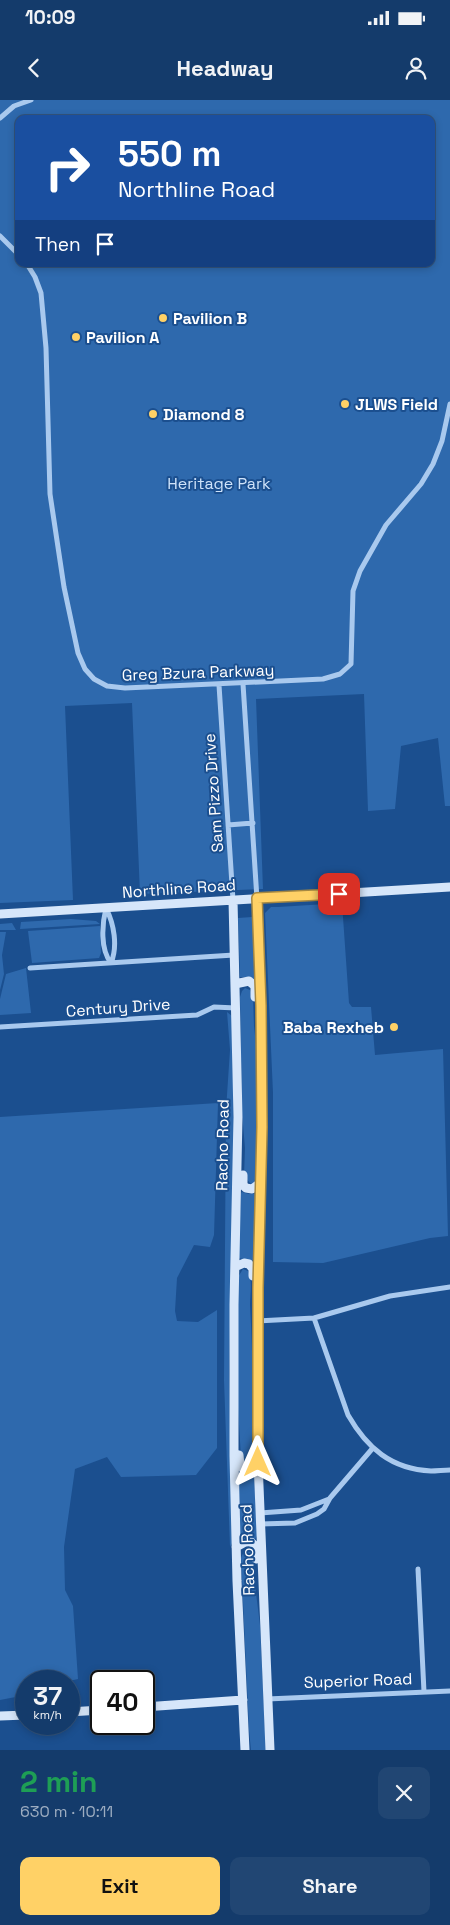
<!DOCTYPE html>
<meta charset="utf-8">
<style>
body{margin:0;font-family:"Space Grotesk",sans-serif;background:#214673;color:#f1f3f6;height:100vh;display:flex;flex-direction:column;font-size:19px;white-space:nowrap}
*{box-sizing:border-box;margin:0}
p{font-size:16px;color:#9dadc1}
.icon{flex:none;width:28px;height:28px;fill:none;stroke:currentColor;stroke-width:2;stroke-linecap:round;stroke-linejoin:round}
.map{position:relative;height:1650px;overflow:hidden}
.drawer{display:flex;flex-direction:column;background:#143b6b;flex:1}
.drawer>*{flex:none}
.hud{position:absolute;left:15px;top:15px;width:420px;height:152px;border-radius:10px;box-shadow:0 2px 8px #0003,0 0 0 1px #33557e;background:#1a4fa0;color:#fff;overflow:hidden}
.speed{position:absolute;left:15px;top:1570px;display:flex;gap:10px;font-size:25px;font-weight:700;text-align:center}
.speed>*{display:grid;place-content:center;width:65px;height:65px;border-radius:50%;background:#143b6b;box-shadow:0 2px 8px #0003,0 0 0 1px #33557e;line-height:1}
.speed small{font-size:12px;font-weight:400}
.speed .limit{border:2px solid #111;border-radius:8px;background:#fff;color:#111}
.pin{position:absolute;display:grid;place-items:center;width:42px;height:42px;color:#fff;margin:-21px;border-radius:10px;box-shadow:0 2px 8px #0006}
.me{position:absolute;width:55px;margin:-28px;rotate:0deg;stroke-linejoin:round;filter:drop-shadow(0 0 4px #0008)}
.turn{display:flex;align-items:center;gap:18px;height:105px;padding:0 20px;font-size:22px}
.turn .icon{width:65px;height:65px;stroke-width:2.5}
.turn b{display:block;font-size:35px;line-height:42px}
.then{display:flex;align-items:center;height:48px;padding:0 20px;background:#0003;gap:10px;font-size:19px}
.round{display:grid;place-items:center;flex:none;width:52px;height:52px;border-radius:10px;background:#214673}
.headline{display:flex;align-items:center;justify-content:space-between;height:85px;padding:0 20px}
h1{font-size:30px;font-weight:700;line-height:38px;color:#1e9e55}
.primary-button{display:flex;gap:10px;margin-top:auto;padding:10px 20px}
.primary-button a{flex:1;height:58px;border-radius:10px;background:#ffd166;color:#111;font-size:20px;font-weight:700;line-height:58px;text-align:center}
.primary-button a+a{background:#214673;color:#f1f3f6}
.status{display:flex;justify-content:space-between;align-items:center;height:35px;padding:0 25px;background:#143b6b;direction:ltr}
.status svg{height:14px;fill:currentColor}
header{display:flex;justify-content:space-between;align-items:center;height:65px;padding:0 20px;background:#143b6b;font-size:22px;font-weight:700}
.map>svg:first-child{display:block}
</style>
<div class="status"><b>10:09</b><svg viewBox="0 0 49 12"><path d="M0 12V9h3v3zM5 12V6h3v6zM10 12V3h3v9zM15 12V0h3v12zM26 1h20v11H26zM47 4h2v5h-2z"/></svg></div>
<header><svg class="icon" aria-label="back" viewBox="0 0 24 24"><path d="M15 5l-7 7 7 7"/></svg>Headway<svg class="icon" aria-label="person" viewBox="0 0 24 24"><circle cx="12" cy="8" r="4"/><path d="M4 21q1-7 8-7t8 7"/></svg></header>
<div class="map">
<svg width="450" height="1650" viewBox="0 0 450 1650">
<rect width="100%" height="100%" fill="#1b4f8f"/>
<!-- green -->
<path fill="#2e69ad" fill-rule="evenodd" d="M0,0H450V706H445L438,638L401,646L395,709L368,711L364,594L256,599L263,789L140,794L132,603L65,606L73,800L0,803ZM19,19H431V164H19Z
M342,803L349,903L352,907H371L375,955L443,949L448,1136L430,1138L323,1163L273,1162V993L265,813L271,807H278Z
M252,817L253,819L254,879L249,877H240L238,818Z
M71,819L96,821L100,824L20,829L21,822Z
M12,823L16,830H0V824Z
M100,826L101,853L99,858L32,863L28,831Z
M0,832H6L2,855L4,874L0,890Z
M26,868L31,913L0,915V899L6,874Z
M245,888L250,890L253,896L254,926L258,963L257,1075L254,1082L251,1084L244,1076L245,1048L242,1013L240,897L242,891Z
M227,912L232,916L234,1046L229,1272L232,1443L230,1447L224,1280L226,1010L230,950Z
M218,1003L214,1135L210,1147L194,1145L177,1178L175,1211L177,1221L198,1222L217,1210V1348L196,1375L121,1377L107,1357L75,1369L64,1447L65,1490L73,1506L78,1579L69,1581H26V1595L0,1600V1017Z
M242,1092L249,1094H256L254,1161L238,1158L241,1093Z
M243,1169L248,1171C253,1182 250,1194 250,1205C253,1256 253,1305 254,1356H252V1362L248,1365L245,1364L241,1358L237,1291L238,1177Z
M239,1373L254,1376L257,1436L255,1439L240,1438Z
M245,1449L250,1450L254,1455L255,1485L260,1525L266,1650H251L249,1630L241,1458Z"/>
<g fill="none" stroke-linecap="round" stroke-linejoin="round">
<!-- street -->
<path stroke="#a9c9ee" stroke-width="5" d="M0,18L14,6L31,0
M0,136L19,155
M27,164L35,177L41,193L46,248L50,394L64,487L78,553L85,569L94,579L107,586L125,588L323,579L340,574L351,564L353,491L360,471L386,425L421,384L433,364L442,341L450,304
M243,584L257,799
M219,585L233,800
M228,725L253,723
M106,808C114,824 118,846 111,863C100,849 102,824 106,808Z
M30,868L234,855
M0,927L197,915L214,907L236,908
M314,1218L348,1315C367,1348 391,1369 431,1371C437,1371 444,1370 450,1370
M257,1221L314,1218L390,1196L450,1187
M260,1413L301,1410L329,1399
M260,1424L295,1423L317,1414L324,1409L330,1398L372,1349
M418,1469L424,1592
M267,1599L450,1591"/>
<!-- secondary -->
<path stroke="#d6e6fa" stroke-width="9" d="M257,799L261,906L262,1027L257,1188L258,1362L270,1650
M233,800L238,1017L234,1205V1356L237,1481L245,1650
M0,814L450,787
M235,884L249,881L255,886V897
M243,1075V1085L246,1088L252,1089L260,1083
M235,1167L244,1163L249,1164L253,1169V1176
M239,1355L240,1365L244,1370H251L258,1362
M236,1447L245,1442H251L254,1445L256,1459
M144,1607L243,1600
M69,1612L101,1610
M0,1616L26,1615"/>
</g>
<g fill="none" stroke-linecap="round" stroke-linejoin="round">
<defs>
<path id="route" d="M258,1362V1188L262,1027L261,906L257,798L339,794"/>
</defs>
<!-- route casing -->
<use href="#route" stroke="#a68842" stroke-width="12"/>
<!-- route -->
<use href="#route" stroke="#ffd166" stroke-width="9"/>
</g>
<!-- markers -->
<g fill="#ffd166" stroke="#1b4f8f" stroke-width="2">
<circle cx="163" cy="218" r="5"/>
<circle cx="76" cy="237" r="5"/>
<circle cx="345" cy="304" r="5"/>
<circle cx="153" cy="314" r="5"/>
<circle cx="394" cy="927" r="5"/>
</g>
<g text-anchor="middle" stroke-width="4" stroke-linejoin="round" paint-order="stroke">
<!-- poi labels -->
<g font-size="16" font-weight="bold" fill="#fff" stroke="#1b4f8f" text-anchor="start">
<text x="173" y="224">Pavilion B</text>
<text x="86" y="243">Pavilion A</text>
<text x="355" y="310">JLWS Field</text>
<text x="163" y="320">Diamond 8</text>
<text x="384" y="933" text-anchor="end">Baba Rexheb</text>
</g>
<!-- park labels -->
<g font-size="16" fill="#cfe3fa" stroke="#1b4f8f">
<text x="219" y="389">Heritage Park</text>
</g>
<!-- street labels -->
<g font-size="16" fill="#fff" stroke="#1b4f8f">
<text transform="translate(198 572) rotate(-2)" y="6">Greg Bzura Parkway</text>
<text transform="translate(213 693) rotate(-94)" y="6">Sam Pizzo Drive</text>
<text transform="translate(179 788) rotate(-4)" y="6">Northline Road</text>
<text transform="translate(118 907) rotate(-4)" y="6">Century Drive</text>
<text transform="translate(222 1045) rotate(-89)" y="6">Racho Road</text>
<text transform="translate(247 1450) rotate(-92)" y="6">Racho Road</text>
<text transform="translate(358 1580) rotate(-2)" y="6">Superior Road</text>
</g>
</g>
</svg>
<div class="speed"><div>37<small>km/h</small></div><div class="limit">40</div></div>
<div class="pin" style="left:339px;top:794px;background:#d93025"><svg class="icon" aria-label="arrive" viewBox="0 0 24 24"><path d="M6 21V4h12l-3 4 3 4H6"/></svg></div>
<svg class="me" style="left:258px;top:1362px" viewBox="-20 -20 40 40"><path d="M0-17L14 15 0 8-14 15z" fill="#ffd166" stroke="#fff" stroke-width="4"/></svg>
<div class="hud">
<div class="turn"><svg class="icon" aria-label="right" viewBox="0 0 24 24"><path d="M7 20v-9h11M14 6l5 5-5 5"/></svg><div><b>550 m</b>Northline Road</div></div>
<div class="then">Then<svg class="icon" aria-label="arrive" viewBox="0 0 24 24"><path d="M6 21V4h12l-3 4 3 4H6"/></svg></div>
</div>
</div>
<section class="drawer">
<div class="headline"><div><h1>2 min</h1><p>630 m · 10:11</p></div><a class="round"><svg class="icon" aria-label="close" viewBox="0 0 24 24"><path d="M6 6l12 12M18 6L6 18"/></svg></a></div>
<div class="primary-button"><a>Exit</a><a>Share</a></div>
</section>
